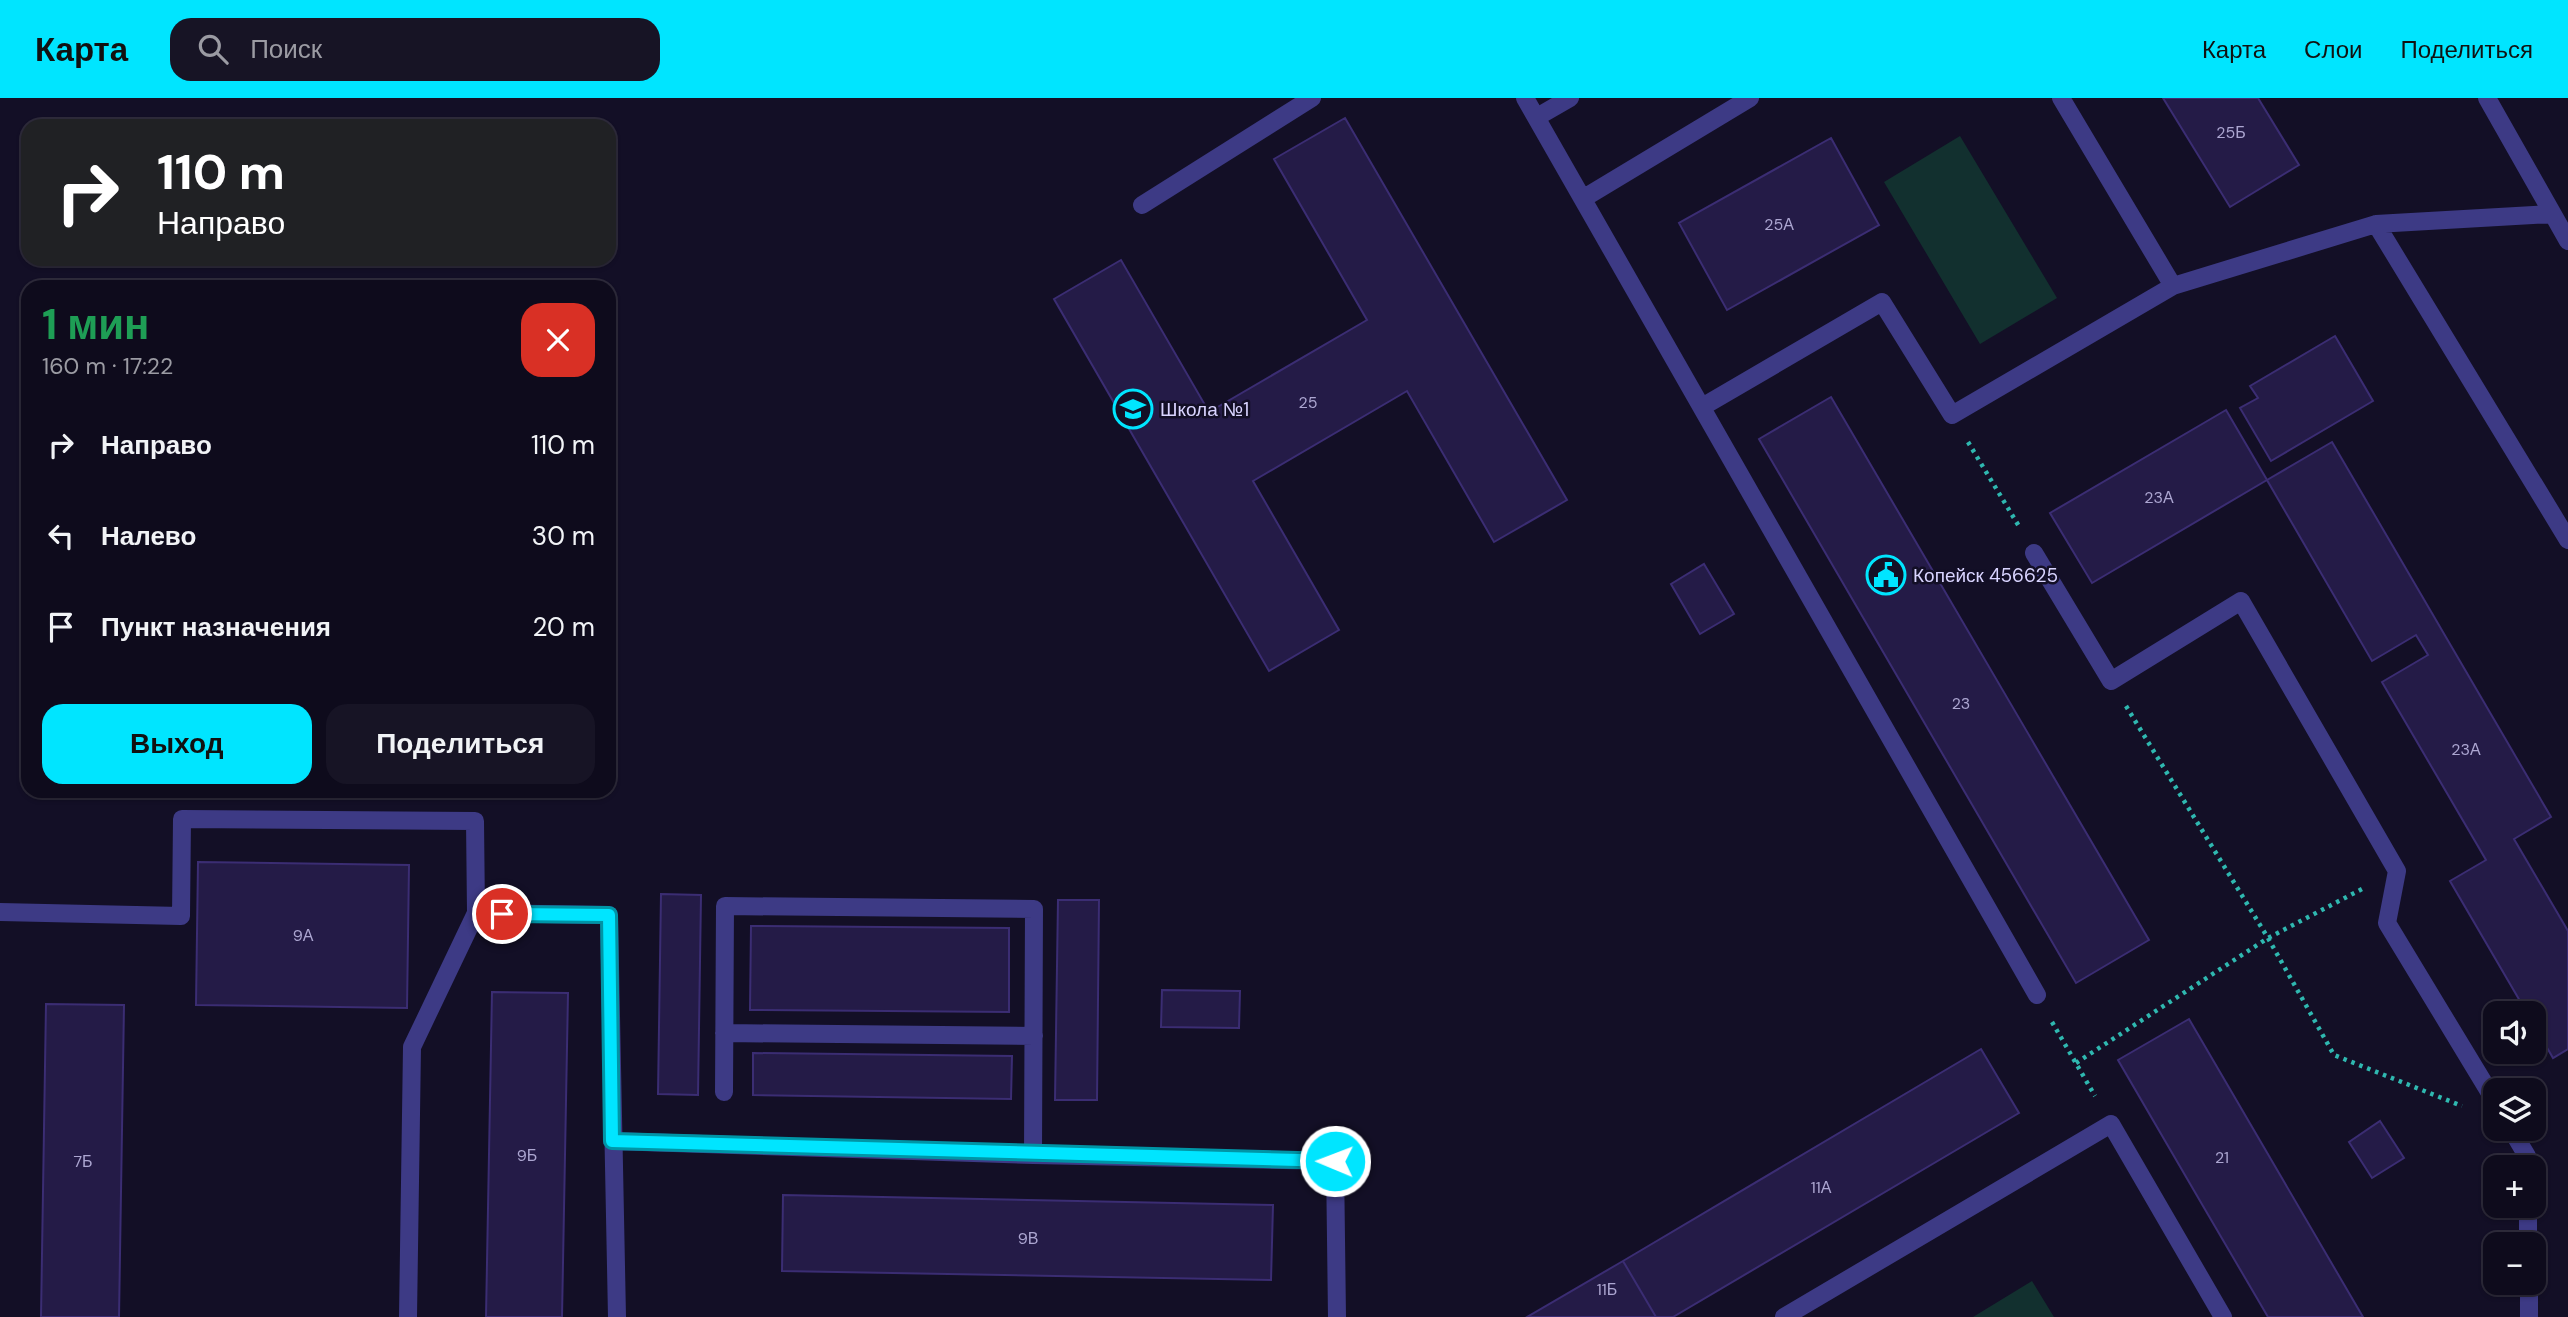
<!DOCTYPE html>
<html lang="ru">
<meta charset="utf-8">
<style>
body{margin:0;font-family:"DM Sans",sans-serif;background:#171425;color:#f1f3f6;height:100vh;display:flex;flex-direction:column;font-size:26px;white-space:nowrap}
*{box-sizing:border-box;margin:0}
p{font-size:23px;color:#9b9ba3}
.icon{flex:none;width:38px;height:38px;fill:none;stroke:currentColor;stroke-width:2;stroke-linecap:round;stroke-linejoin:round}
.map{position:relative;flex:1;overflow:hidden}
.details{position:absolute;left:21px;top:182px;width:595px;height:518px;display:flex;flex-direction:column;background:#0e0b1c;border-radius:21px;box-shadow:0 2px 5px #0004,0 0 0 2px #2e2b3b}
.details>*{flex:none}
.guide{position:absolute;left:21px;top:21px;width:595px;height:147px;border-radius:21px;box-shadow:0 2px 5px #0004,0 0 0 2px #2e2b3b;background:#202124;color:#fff;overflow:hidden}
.controls{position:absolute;left:2483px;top:903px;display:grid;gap:14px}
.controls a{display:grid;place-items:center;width:63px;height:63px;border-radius:14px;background:#0e0b1c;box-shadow:0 2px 5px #0004,0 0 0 2px #2e2b3b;font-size:35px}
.pin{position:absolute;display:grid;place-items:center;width:60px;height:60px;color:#fff;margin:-30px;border:4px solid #fff;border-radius:50%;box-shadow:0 2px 7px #0007}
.me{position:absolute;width:77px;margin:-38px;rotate:271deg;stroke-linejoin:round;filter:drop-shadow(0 0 5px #0008)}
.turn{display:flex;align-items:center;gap:24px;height:147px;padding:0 21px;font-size:32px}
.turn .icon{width:91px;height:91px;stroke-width:2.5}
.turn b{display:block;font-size:49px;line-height:60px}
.round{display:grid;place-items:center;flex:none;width:74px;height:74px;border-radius:21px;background:#171425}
.head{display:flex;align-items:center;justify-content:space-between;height:119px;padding:0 21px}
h1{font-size:42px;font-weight:700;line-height:52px;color:#1e9e55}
.button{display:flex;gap:14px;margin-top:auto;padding:14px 21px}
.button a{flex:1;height:80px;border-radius:21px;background:#00e5ff;color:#111;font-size:28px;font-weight:700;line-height:80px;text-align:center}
.button a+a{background:#171425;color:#f1f3f6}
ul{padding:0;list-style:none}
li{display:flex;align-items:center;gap:21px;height:91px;padding:0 21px}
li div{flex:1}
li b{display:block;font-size:26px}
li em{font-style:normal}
header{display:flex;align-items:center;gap:42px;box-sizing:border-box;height:98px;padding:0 35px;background:#00e5ff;color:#111}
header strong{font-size:33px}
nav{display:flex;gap:38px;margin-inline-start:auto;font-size:24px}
.search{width:490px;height:63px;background:#171425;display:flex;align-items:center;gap:18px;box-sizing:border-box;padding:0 24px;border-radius:21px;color:#9b9ba3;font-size:26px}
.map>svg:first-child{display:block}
</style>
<header>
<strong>Карта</strong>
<div class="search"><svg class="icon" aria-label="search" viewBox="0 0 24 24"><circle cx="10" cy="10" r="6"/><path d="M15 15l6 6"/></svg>Поиск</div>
<nav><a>Карта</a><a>Слои</a><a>Поделиться</a></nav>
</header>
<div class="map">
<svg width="2568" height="1219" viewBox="0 0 2568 1219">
<rect width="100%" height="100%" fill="#130f26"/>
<!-- green -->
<path fill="#12302f" d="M1960,38L2057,200L1980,246L1884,84Z
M2032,1183L2054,1219H1973Z"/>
<!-- building -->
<path fill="#241b47" stroke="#3b2d73" stroke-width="2" d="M2163,0H2258L2299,67L2230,109Z
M1345,20L1567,402L1494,444L1407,293L1253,383L1339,532L1269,573L1054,201L1121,162L1209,314L1367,222L1274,61Z
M1831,40L1879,127L1727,212L1679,125Z
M2335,238L2373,303L2271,363L2240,310L2258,300L2250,288Z
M1831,299L2149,842L2076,885L1759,341Z
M2226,312L2267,382L2092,485L2050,415Z
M2332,344L2551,719L2514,741L2568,833V951L2553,960L2534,927V915H2527L2450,783L2486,762L2382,584L2428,557L2416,537L2372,563L2267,382Z
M1704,466L1734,516L1700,536L1671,486Z
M198,764L409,767L407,910L196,907Z
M661,796L701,797L698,997L658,996Z
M1058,802H1099L1097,1002H1055Z
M751,828L1009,830V914L750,912Z
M1162,892L1240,893L1239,930L1161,929Z
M492,894L568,895L562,1219H486Z
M46,906L124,907L119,1219H41Z
M2189,921L2363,1219H2268L2203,1108L2118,962Z
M1981,951L2019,1015L1673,1219H1656L1623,1163Z
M753,955L1012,958L1011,1001L753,997Z
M2380,1023L2404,1060L2372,1080L2349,1044Z
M783,1097L1273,1107L1271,1182L782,1173Z
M1623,1163L1656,1219H1527Z"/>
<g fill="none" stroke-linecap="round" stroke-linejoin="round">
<!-- path -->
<path stroke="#2fb8b0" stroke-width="4.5" stroke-dasharray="3.5 5" stroke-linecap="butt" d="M1968,344L2020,430
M2126,608L2268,840L2334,957L2462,1008
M2052,924L2095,998
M2076,965L2268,840L2362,791"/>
<!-- service -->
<path stroke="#3d3a85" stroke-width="18" d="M1525,0L2037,897
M2061,0L2173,188L2376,126L2552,116
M2487,0L2568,143
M1537,19L1570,0
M1584,100L1750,0
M1142,107L1312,0
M2376,126L2568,442
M1702,309L1882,204L1952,317L2173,188
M2034,455L2111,583L2241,503L2397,773L2387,825L2496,1005
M0,814L181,818L182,721L475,723L476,815L412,949L408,1219
M476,815L609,817L617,1219
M724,935L1034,938
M2511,1031L2527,1058V1069
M612,1043L1033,1057L1034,811L725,808L724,994
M1033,1057L1335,1063L1337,1219
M2528,1108V1146
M2529,1185V1219
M1784,1219L2111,1026L2223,1219"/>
</g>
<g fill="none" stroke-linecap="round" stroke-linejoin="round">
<defs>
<path id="route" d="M502,816L609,817L612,1043L1335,1063"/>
</defs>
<!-- route casing -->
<use href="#route" stroke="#0095a6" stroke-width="18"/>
<!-- route -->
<use href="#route" stroke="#00e5ff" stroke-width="12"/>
</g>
<!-- icons -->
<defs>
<symbol id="school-ring" viewBox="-11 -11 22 22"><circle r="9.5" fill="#130f26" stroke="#00e5ff" stroke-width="1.5"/><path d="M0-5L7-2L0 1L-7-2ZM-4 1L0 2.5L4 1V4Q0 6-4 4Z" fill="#00e5ff"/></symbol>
<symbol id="civic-ring" viewBox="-11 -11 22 22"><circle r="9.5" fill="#130f26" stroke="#00e5ff" stroke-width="1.5"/><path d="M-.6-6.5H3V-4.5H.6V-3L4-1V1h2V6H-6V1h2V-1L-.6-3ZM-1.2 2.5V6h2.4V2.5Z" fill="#00e5ff"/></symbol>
</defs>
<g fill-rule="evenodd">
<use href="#school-ring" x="1111" y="289" width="44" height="44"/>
<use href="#civic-ring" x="1864" y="455" width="44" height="44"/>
</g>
<g text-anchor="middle" stroke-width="5" stroke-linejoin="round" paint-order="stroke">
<!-- number labels -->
<g font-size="16" fill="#aca6d1">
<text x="2231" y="40">25Б</text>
<text x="1779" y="132">25А</text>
<text x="1308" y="310">25</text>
<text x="2159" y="405">23А</text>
<text x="1961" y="611">23</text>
<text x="2466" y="657">23А</text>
<text x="303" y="843">9А</text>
<text x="527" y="1063">9Б</text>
<text x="2222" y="1065">21</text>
<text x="83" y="1069">7Б</text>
<text x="1821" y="1095">11А</text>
<text x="1028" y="1146">9В</text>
<text x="1607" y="1197">11Б</text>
</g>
<!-- poi labels -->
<g font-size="19" fill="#d9d4ff" stroke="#130f26" text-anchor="start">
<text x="1160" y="318">Школа №1</text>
<text x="1913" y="484">Копейск 456625</text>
</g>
</g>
</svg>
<div class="controls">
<a><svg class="icon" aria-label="sound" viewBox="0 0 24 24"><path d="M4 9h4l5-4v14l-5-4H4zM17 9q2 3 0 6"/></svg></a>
<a><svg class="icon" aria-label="layers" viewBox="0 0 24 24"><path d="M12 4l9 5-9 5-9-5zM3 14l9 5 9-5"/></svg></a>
<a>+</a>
<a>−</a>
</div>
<div class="pin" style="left:502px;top:816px;background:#d93025"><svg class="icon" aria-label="arrive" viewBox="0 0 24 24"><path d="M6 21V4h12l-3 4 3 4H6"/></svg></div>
<svg class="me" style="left:1335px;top:1063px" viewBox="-20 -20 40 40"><circle r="17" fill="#00e5ff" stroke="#fff" stroke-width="3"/><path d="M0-11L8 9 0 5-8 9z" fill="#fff"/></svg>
<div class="guide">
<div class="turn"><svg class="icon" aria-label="right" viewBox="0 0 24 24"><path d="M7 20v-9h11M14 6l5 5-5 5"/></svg><div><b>110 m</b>Направо</div></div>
</div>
<section class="details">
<div class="head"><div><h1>1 мин</h1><p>160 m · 17:22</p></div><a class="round" style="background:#d93025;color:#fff"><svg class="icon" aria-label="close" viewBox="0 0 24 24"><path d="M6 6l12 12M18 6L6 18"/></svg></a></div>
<ul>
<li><svg class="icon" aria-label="right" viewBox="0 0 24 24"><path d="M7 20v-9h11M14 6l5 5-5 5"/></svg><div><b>Направо</b></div><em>110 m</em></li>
<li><svg class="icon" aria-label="left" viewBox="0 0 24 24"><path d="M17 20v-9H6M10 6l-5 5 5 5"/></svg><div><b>Налево</b></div><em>30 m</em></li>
<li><svg class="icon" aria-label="arrive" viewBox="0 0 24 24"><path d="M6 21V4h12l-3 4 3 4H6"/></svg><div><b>Пункт назначения</b></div><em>20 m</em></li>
</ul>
<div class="button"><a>Выход</a><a>Поделиться</a></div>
</section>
</div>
